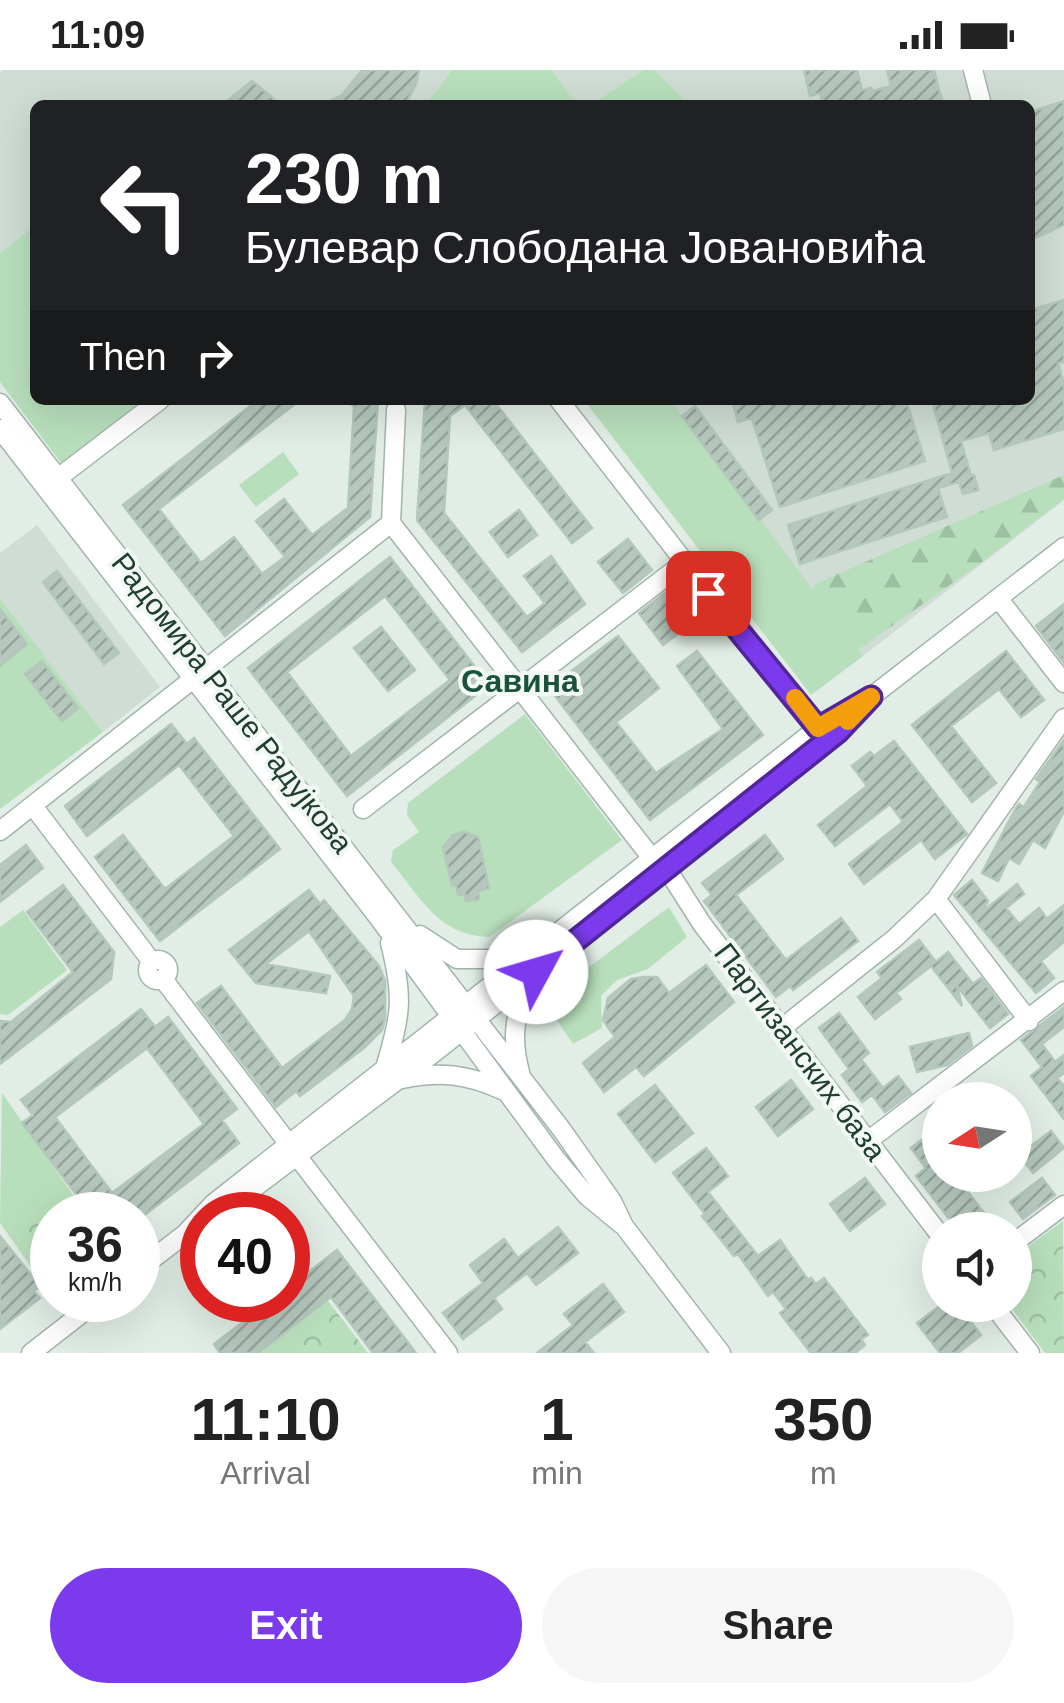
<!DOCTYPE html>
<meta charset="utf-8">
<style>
body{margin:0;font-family:Arial,sans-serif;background:#f6f6f6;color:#222;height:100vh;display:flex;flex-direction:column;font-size:38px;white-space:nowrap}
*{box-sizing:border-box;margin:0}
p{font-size:32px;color:#767676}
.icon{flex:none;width:55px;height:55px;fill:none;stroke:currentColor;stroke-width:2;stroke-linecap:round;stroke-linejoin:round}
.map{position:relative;height:1283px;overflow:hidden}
.side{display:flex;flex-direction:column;background:#fff;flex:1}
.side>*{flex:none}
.hud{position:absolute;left:30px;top:30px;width:1005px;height:305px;border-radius:15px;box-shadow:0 10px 40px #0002;background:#202124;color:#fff;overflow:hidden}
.needle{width:65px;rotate:258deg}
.tools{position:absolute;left:922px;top:1012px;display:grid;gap:20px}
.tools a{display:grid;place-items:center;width:110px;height:110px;border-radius:50%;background:#fff;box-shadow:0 10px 40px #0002;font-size:50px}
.speed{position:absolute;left:30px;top:1122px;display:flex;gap:20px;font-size:50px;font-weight:700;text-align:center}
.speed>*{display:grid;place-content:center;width:130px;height:130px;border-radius:50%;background:#fff;box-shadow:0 10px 40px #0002;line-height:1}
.speed small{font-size:25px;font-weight:400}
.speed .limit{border:15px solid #d22;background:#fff;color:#111}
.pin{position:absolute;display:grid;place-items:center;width:85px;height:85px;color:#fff;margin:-42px;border-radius:20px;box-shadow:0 5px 15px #0006}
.me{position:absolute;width:110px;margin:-55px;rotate:51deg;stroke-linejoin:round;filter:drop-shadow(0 0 8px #0008)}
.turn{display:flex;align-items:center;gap:35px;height:210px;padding:0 50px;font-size:45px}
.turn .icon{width:130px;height:130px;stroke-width:2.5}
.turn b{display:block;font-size:70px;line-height:85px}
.then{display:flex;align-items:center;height:95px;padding:0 50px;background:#0003;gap:20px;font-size:38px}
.eta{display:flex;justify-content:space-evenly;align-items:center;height:170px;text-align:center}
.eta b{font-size:60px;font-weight:600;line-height:70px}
.primary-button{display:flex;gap:20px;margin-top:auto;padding:20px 50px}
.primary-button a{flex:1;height:115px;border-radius:60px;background:#7c3aed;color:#fff;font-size:40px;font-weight:600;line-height:115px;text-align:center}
.primary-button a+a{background:#f6f6f6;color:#222}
.status{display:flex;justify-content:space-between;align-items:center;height:70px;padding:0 50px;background:#fff;direction:ltr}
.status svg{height:28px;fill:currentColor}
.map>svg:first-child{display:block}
</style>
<div class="status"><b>11:09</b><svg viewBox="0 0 49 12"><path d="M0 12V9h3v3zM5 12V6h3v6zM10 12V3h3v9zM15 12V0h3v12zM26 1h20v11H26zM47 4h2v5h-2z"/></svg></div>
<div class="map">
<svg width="1064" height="1283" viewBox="0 0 1064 1283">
<defs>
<pattern id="forest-firs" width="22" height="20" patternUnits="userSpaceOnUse" patternTransform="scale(2.5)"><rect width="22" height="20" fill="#b8dfbc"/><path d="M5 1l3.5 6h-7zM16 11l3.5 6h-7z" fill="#9ec0a2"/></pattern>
<pattern id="park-crowns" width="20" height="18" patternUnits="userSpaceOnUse" patternTransform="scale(2.5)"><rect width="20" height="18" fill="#b8dfbc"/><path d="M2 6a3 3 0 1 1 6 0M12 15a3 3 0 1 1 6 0" fill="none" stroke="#9ec0a2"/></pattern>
<pattern id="building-hatch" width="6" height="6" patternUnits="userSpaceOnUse" patternTransform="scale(2.5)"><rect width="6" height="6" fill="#b6c8be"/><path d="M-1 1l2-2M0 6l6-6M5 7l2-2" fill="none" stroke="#94a49b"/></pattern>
</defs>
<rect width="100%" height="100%" fill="#e1ede5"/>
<!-- built -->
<path fill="#cfddd4" d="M3,0H452L425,35H35V155L0,183V2Z
M551,0H643L590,35H578Z
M655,0H1064V430L863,586L759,450L772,440L696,337L682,346L670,330H1030V35H690Z
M37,455L160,617L103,662L0,528V483Z"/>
<!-- grass -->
<path fill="#b8dfbc" d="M452,0H551L578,35H425Z
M643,0H655L690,35H590Z
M35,155V330H146L62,394L0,312V183Z
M584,330H670L863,586L811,625Z
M283,382L299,404L256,437L239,415Z
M0,528L103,662L0,739Z
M525,644L622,770L489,867C438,865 421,828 391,792L393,780L419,762L407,745L408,733Z
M669,837L687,867L648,899L617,910L601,926L602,958L573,974L544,931Z
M23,840L67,900L8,945L0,944V857Z
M2,1023L87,1145H52V1213L46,1218L0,1153Z"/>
<!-- forest -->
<path fill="url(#forest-firs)" d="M1064,405V429L985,490L858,580L813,521L815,514Z"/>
<!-- park -->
<path fill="url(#park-crowns)" d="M41,1125L57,1145H52V1168L41,1177L16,1145Z
M1063,1151L1064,1283H1045L1009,1235H1015V1186Z
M328,1231L368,1283H260Z"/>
<!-- building -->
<path fill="url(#building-hatch)" stroke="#b3c7bb" stroke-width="2.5" fill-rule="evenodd" d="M362,0H419L416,14L405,35H322L342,25Z
M804,0H857L862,20L871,18L872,21L891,16L887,0H934L943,35H823L820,23L810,26Z
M252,11L281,35H222Z
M1064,31V155L1030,170V42Z
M1064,230V292L1058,293L1064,315V359L994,380L989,363L961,371L971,406L974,405L978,420L963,424L959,412L938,418L947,447L800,494L788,455L952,403L933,334L949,330H1030V240Z
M258,330H300L159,439L201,493L234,467L262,504L285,487L256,451L284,429L312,465L348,438L354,337L348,330H378L370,447L225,566L123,435Z
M425,330H493L592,458L572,473L465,335L450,346L444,443L527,547L545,533L524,506L551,486L585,534L522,582L417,450Z
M732,330H851L852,336L870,330H906L925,391L780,437L752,348L738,352Z
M695,336L772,440L759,450L682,346Z
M519,440L537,465L508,487L490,462Z
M628,469L652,500L623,523L598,492Z
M390,487L489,615L347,726L248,598ZM385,526L450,610L351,686L287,602Z
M57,501L119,583L104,594L43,512Z
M669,520L693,552L663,575L639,543Z
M1064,534V593L1036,556Z
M0,539L27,574L0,596Z
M381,557L415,600L388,621L354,578Z
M618,566L659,618L616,652L656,703L723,659L677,596L697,581L763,665L650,750L549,618Z
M1006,581L1044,630L1021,647L999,619L951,656L996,713L972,732L912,655Z
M42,591L78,638L62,651L25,604Z
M171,654L187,674L194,668L280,779L160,871L95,787L123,765L165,819L234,766L179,695L87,766L65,736Z
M1064,670V741L1045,778L1033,770L1019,794L1009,788L998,811L982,803L1016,738L1019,734L1024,737L1040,712L1036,709Z
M894,671L967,764L935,789L921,770L864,814L849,794L903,752L890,734L835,776L818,755L867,716L852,696L870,682L874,686Z
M464,762L478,767L489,818L478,821L479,829L466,831L465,824L458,825L456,815L452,816L443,777L453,765Z
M765,765L783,789L736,825L786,890L841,848L858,871L793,920L790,916L776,927L704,831L712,825L702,813Z
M26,775L43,798L0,832V795Z
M972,810L988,831L982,842L1017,814L1024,824L1006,838L1019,854L1039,838L1047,849L1064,835V872L1041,891L1054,908L1036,923L954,825Z
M63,815L114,882L111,909L0,994V951L11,952L73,902L27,842Z
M309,820L320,834L324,830L379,896L385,911V948L382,960L365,977L300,1026L296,1021L276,1037L197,933L221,916L282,998L345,950L352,939L354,926L309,861L266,894L330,906L326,923L256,913L229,880Z
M919,870L936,892L948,882L973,914L981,908L1008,944L990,958L957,916L962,936L931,896L896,923L901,929L875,949L858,927L882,908L877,902Z
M706,895L734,932L644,1006L636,997L604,1022L583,993L615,967L603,950L608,928L631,909L644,907H657L669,923Z
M1064,937V957L1042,974L1055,992L1064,985V1003L1057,1008L1064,1016V1049L1031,1006L1042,997L1021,970Z
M141,939L155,957L168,947L237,1039L222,1050L239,1073L138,1150V1145H116L112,1140L105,1145H92L22,1053L33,1045L21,1030ZM147,978L204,1054L112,1123L55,1047Z
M839,943L869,983L861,989L883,1018L898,1006L911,1023L885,1042L872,1025L862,1032L842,1005L849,999L819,958Z
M969,963L972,976L947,995L917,1002L910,977Z
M791,1010L813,1039L778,1066L756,1037Z
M655,1015L693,1063L655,1092L618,1044Z
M940,1056V1105H955L997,1160H958L916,1106L926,1098L911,1078Z
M1051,1061L1064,1078L1033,1103L1019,1085Z
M706,1078L728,1106L708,1122L758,1186L780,1170L808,1210L811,1208L816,1214L824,1208L868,1265L861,1269L865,1275L855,1283H811L780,1243L786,1239L773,1222L768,1226L738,1184L734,1186L702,1146L705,1144L673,1103Z
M865,1108L885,1134L850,1161L830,1134Z
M1042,1108L1055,1125L1023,1149L1010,1132Z
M558,1157L578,1183L536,1215L527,1203L494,1228L502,1239L463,1269L443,1243L483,1213L470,1195L504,1169L518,1188Z
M0,1166L40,1216L34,1221L40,1228L0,1259Z
M337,1180L416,1283H373L331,1227L258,1283H220L214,1274L272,1230H288V1218Z
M603,1214L624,1242L585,1272L594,1283H537L573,1255L564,1244Z
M941,1235H958L981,1265L958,1283H940L917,1253Z"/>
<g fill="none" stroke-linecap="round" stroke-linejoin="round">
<defs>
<path id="minor" d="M973,0L982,35
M559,330L732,553L818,658
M0,333L562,1060L612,1131L624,1156L721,1283
M0,359L378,847L556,1089L587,1126L621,1154
M58,408L160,330
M391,453L396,340
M998,528L1064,613
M33,736L152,892
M363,739L685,492
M0,761L391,453L651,787
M665,796L702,854L940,1165
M936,829L1029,951
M420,865L457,889H522
M148 900a10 10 0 1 1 20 0a10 10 0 1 1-20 0Z
M163,909L288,1073
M782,958L894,869L936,829L1064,648
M385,998C401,945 404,928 390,873
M520,1002C511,969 514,942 530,912
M402,1009C440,1001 467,1004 502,1020
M868,1071L1064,921
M297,1086L448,1283
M218,1145L435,982L838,662L871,627L1064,477
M1015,1172L1064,1135
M138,1200L185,1164L214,1133L828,650L857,634
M993,1235L1030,1283
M31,1283L99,1230"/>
</defs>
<!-- minor casing -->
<use href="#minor" stroke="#a3b5ab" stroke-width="21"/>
<!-- minor -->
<use href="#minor" stroke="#fff" stroke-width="18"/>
</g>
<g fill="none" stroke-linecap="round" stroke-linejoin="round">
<defs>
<path id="route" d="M536,902L838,662L871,627L818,658L708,523"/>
</defs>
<!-- route casing -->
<use href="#route" stroke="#51269a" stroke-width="25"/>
<!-- route -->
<use href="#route" stroke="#7c3aed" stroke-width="18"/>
<!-- slow -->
<path stroke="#f59e0b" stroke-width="18" d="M795,628L818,658L871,627L848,651"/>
</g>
<g text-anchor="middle" stroke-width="8" stroke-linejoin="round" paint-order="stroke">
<!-- street labels -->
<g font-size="30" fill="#203f31" stroke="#f2f9f4">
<text transform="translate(232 633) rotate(52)" y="10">Радомира Раше Радујкова</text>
<text transform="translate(800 982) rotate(53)" y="10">Партизанских база</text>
</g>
<!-- neighbourhood labels -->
<g font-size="32" font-weight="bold" fill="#1a523c" stroke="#f2f9f4">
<text x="520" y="622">Савина</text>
</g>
</g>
</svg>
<div class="tools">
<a><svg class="needle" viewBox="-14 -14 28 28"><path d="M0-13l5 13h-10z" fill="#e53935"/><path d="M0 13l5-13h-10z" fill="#767676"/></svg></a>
<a><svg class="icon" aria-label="sound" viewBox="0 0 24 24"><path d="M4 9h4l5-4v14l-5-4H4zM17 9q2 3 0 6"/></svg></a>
</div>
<div class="speed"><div>36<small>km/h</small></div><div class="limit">40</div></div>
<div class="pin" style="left:708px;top:523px;background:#d93025"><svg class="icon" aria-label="arrive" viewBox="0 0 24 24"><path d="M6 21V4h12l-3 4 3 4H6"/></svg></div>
<svg class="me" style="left:536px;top:902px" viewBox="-20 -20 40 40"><circle r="19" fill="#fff"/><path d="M0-13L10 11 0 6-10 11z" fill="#7c3aed"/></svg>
<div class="hud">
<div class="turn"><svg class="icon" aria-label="left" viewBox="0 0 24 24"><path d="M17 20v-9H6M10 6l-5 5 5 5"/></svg><div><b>230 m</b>Булевар Слободана Јовановића</div></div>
<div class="then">Then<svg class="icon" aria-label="right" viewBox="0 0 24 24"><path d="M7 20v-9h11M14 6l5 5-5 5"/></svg></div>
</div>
</div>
<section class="side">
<div class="eta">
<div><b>11:10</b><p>Arrival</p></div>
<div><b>1</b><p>min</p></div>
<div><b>350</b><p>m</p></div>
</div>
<div class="primary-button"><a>Exit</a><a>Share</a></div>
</section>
